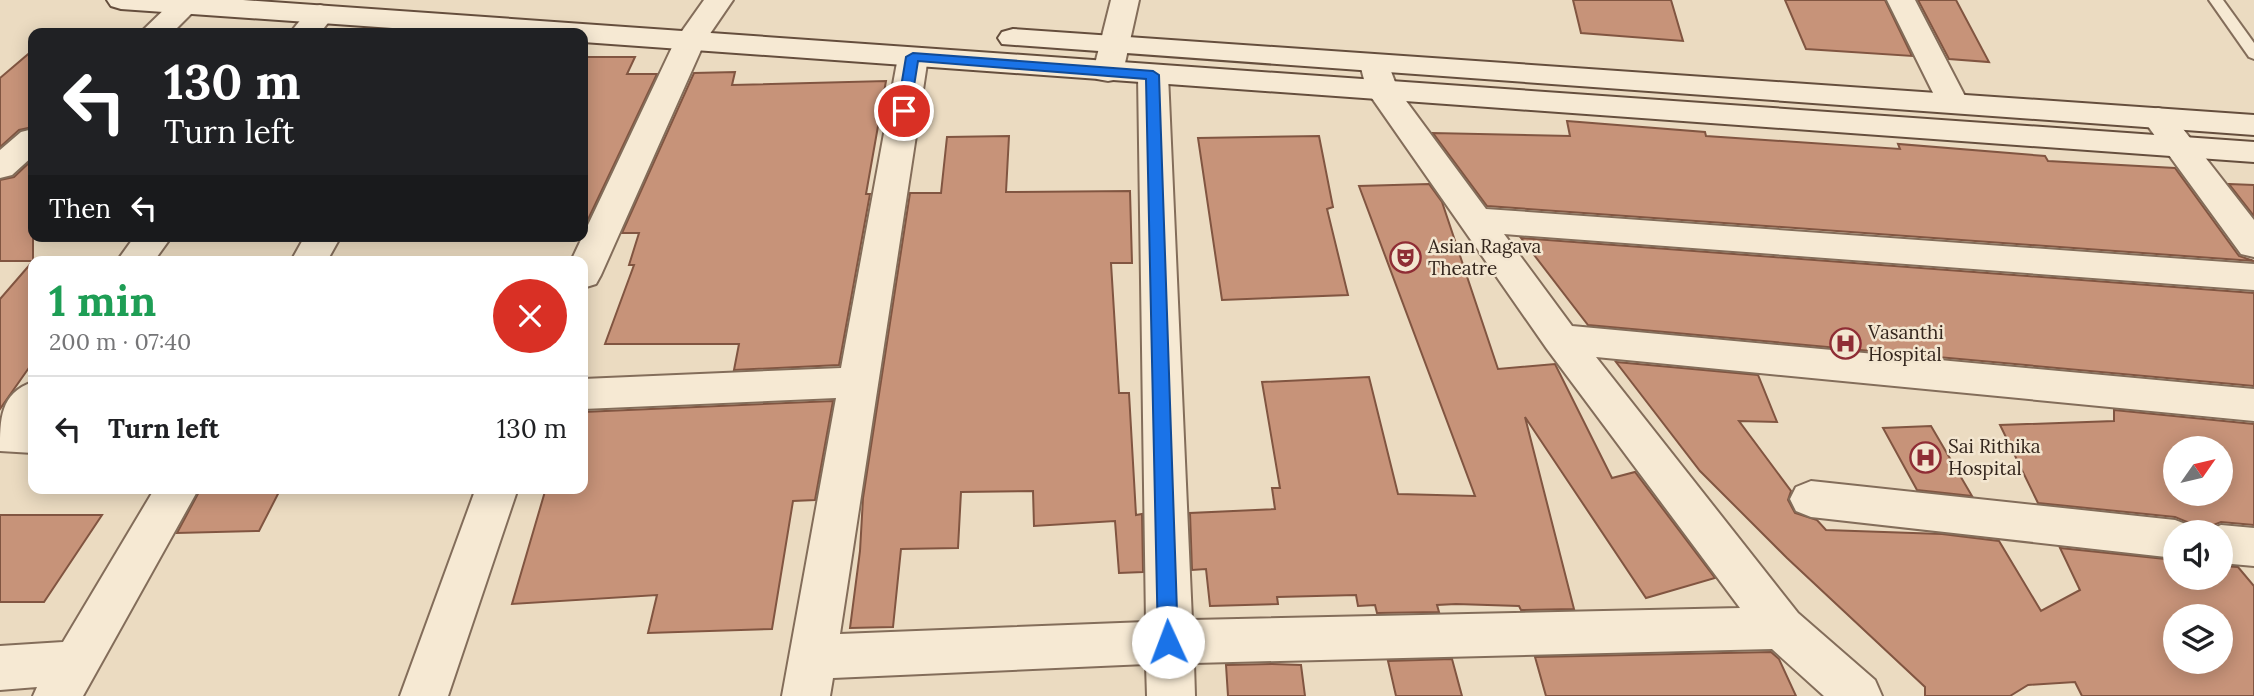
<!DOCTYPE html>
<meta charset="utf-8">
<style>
body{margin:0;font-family:Lora,serif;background:#f6f6f6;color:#202124;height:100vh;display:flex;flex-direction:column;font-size:26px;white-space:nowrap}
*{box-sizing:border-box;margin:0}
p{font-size:23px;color:#757577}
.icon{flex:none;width:38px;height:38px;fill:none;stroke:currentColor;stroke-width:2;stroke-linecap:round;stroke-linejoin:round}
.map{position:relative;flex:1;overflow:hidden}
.details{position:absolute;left:28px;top:256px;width:560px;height:238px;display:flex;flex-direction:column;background:#fff;border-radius:14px;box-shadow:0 4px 18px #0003}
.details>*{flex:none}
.guide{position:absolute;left:28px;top:28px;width:560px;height:214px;border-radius:14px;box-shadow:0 4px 18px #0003;background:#202124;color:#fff;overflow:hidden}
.needle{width:46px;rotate:56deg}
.tools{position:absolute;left:2163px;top:436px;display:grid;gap:14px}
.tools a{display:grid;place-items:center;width:70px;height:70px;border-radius:50%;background:#fff;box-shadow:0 4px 18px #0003;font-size:35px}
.pin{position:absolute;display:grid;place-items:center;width:60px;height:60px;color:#fff;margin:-30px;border:4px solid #fff;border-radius:50%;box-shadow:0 2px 7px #0007}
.me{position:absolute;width:77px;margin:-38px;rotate:358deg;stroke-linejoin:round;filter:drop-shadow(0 0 5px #0008)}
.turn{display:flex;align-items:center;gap:24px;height:147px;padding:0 21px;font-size:32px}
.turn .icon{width:91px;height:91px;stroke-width:2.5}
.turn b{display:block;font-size:49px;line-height:60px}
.then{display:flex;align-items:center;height:66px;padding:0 21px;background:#0003;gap:14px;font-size:26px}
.round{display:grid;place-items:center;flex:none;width:74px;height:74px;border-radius:37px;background:#f6f6f6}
.headline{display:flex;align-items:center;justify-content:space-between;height:119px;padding:0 21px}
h1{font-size:42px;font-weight:700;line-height:52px;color:#1e9e55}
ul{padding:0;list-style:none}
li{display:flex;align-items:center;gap:21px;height:105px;padding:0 21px;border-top:2px solid #e0e0e0}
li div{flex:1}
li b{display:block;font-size:26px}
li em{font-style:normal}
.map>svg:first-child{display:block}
</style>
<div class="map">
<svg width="2254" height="696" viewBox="0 0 2254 696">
<rect width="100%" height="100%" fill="#ebdbc1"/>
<!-- building -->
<path fill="#c79379" stroke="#815541" stroke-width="2" fill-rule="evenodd" d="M1573,0H1671L1683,41L1581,33Z
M1785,0H1885L1912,56L1806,49Z
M1918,0H1956L1989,62L1949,59Z
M33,50V127L19,130L0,147V78Z
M583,57H635L627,74H657L583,230Z
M735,72L732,85L886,81L866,194H870L839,365L734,370L739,344H605L634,265H629L639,233H622L694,73Z
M1567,121L1705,132L1706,136L1900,149L1898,144L2045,156L2048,161L2175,168L2239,256L2254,261L1487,206L1433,133L1570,136Z
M1009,136L1006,192L1130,191L1132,263H1111L1119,393H1129L1136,515L1142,514L1143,572L1119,573L1115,521L1034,526L1033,491L961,492L958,548L901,549L893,627L850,628L860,551L863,498L910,193H941L947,137Z
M1319,136L1333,207L1327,209L1348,295L1222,300L1198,138Z
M33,159V261H0V180L14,177Z
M1429,184L1442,202L1498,369L1555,364L1612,478L1635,472L1715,578L1646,598L1525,417L1574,609L1521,610L1519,606L1456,604L1437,605L1439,612L1377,613L1375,605L1358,606L1356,595L1277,597L1278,604L1210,606L1206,569L1192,570L1190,513L1275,509L1272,488H1280L1262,382L1369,377L1398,494L1475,496L1359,186Z
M2229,184L2254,185V216Z
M1521,238L2254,293V386L1588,325Z
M33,261V362L0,409V299Z
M1616,362L1758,375L1777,422L1739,421L1791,491L1788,500L1795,513L1817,520L1826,530L1942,534L1999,541L2041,611L2080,590L2060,548L2175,560V578H2221V566L2238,567L2254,586V696H2082L2075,682L2028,685L2010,696H1925V687L1787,558L1700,471ZM2175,616H2221V662H2175Z
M833,401L815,500L793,501L772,629L648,633L657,595L512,604L546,488H583V412Z
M2114,410L2254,424V525L2221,522L2196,532L2192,524L2175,517L2038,503L2000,425L2114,421ZM2175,448H2221V494H2175Z
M1931,426L1972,496L1917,490L1883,428Z
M201,488H281L259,531L177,533Z
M0,515H102L44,602H0Z
M1771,652L1779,659L1796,696H1546L1535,657Z
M1452,659L1462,696H1396L1388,661Z
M1272,664L1301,665L1305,696H1228L1226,665Z"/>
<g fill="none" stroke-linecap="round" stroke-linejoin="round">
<defs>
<path id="lane" d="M2209,0H2223L2254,43V59L2249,57Z"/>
<path id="street" d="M174,0H205L172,33H140Z
M704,0H733L705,41L601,275L596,284L583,288V261H571L675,41Z
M1111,0H1139L1123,72L1119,79L1108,81L1097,79L1093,72Z
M1887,0H1915L1968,102L1963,109L1952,112L1941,109Z
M320,5L330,8L335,14L320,33H290L310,8Z
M913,48L924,51L928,57L840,634L1146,622L1138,75L1142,68L1153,66L1164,68L1168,75L1192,620L1740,608L1547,349L1367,91L1360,64L1364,58L1375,55L1386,58L1398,90L1486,209L2254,264V290L1504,234L1572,326L2254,389V421L1596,357L1798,613L1875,680L1882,696H1824L1772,649L1194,663L1195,696H1147L1146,664L833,678L830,696H782L836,398L583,409V379L841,368L898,57L902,51Z
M2158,108L2169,111L2254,220V257L2241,254L2142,118L2147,111Z
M33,129V156L12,175L0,178V150L21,132Z
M135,236H172L154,261H117Z
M305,236H341L327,261H291Z
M33,382V453L0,451C0,419 0,393 33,382Z
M1811,481L2175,520L2191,526L2194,532H2175V558L1811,517L1796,511L1790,499L1796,487Z
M155,488H199L83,696H33L37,687L0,690V646L63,642Z
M476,488H518L448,696H400Z
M2221,525L2254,528V566L2221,563V532H2205Z"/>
<path id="secondary" d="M107,0H243L2254,142V162L583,42V33H463L121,9L111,6Z
M1013,29L2254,115V135L1002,44L998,38L1002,32Z"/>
</defs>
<!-- lane casing -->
<use href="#lane" stroke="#836d5a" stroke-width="4"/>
<!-- street casing -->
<use href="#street" stroke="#836d5a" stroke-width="4"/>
<!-- secondary casing -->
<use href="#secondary" stroke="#654e3d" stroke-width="4"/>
<!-- lane -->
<use href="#lane" fill="#f6e9d3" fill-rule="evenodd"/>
<!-- street -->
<use href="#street" fill="#f6e9d3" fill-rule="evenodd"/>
<!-- secondary -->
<use href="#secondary" fill="#f6e9d3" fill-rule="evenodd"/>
</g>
<!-- route -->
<path fill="#1a73e8" stroke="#114b97" stroke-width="2" d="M913,53L1153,71L1159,75L1178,642L1175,648L1168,651L1161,648L1158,642L1146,79L918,61L910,111L904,115L897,111L906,57Z"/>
<!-- icons -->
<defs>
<symbol id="theatre-ring" viewBox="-11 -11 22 22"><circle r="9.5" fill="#f3e6d0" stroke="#8f2d35" stroke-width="1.5"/><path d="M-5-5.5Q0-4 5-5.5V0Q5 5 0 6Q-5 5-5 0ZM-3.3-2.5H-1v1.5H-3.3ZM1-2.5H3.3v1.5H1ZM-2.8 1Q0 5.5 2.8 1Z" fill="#8f2d35"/></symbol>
<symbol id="hospital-ring" viewBox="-11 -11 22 22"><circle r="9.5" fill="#f3e6d0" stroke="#8f2d35" stroke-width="1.5"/><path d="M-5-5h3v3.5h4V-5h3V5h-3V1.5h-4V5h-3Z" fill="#8f2d35"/></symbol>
</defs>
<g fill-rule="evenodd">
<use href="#theatre-ring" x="1388" y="240" width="35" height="35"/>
<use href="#hospital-ring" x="1828" y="326" width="35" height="35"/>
<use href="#hospital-ring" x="1908" y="440" width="35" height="35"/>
</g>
<g text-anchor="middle" stroke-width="5" stroke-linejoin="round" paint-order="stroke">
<!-- poi labels -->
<g font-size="19" fill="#34261d" stroke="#f3e6d0" text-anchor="start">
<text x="1428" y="253">Asian Ragava<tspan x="1428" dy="22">Theatre</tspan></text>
<text x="1868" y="339">Vasanthi<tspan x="1868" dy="22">Hospital</tspan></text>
<text x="1948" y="453">Sai Rithika<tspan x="1948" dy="22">Hospital</tspan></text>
</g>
</g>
</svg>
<div class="tools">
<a><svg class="needle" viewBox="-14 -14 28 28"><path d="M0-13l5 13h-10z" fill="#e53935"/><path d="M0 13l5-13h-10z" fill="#757577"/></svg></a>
<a><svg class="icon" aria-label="sound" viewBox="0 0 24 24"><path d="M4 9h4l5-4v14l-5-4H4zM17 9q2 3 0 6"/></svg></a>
<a><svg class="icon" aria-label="layers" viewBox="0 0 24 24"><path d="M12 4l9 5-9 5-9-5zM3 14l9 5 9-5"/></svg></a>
</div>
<div class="pin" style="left:904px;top:111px;background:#d93025"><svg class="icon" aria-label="arrive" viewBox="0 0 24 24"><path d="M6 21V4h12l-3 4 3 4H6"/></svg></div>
<svg class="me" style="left:1168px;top:642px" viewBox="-20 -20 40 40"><circle r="19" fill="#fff"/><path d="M0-13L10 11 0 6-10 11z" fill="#1a73e8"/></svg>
<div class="guide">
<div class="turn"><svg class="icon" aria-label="left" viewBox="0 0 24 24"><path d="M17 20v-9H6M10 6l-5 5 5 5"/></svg><div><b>130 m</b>Turn left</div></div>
<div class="then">Then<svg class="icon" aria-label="left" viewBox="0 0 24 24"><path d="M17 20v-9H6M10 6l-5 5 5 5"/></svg></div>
</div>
<section class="details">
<div class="headline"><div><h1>1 min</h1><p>200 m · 07:40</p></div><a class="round" style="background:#d93025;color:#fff"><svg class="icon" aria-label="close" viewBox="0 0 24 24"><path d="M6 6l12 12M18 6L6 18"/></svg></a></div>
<ul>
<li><svg class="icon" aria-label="left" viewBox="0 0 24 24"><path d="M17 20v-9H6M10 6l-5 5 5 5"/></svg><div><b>Turn left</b></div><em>130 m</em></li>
</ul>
</section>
</div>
